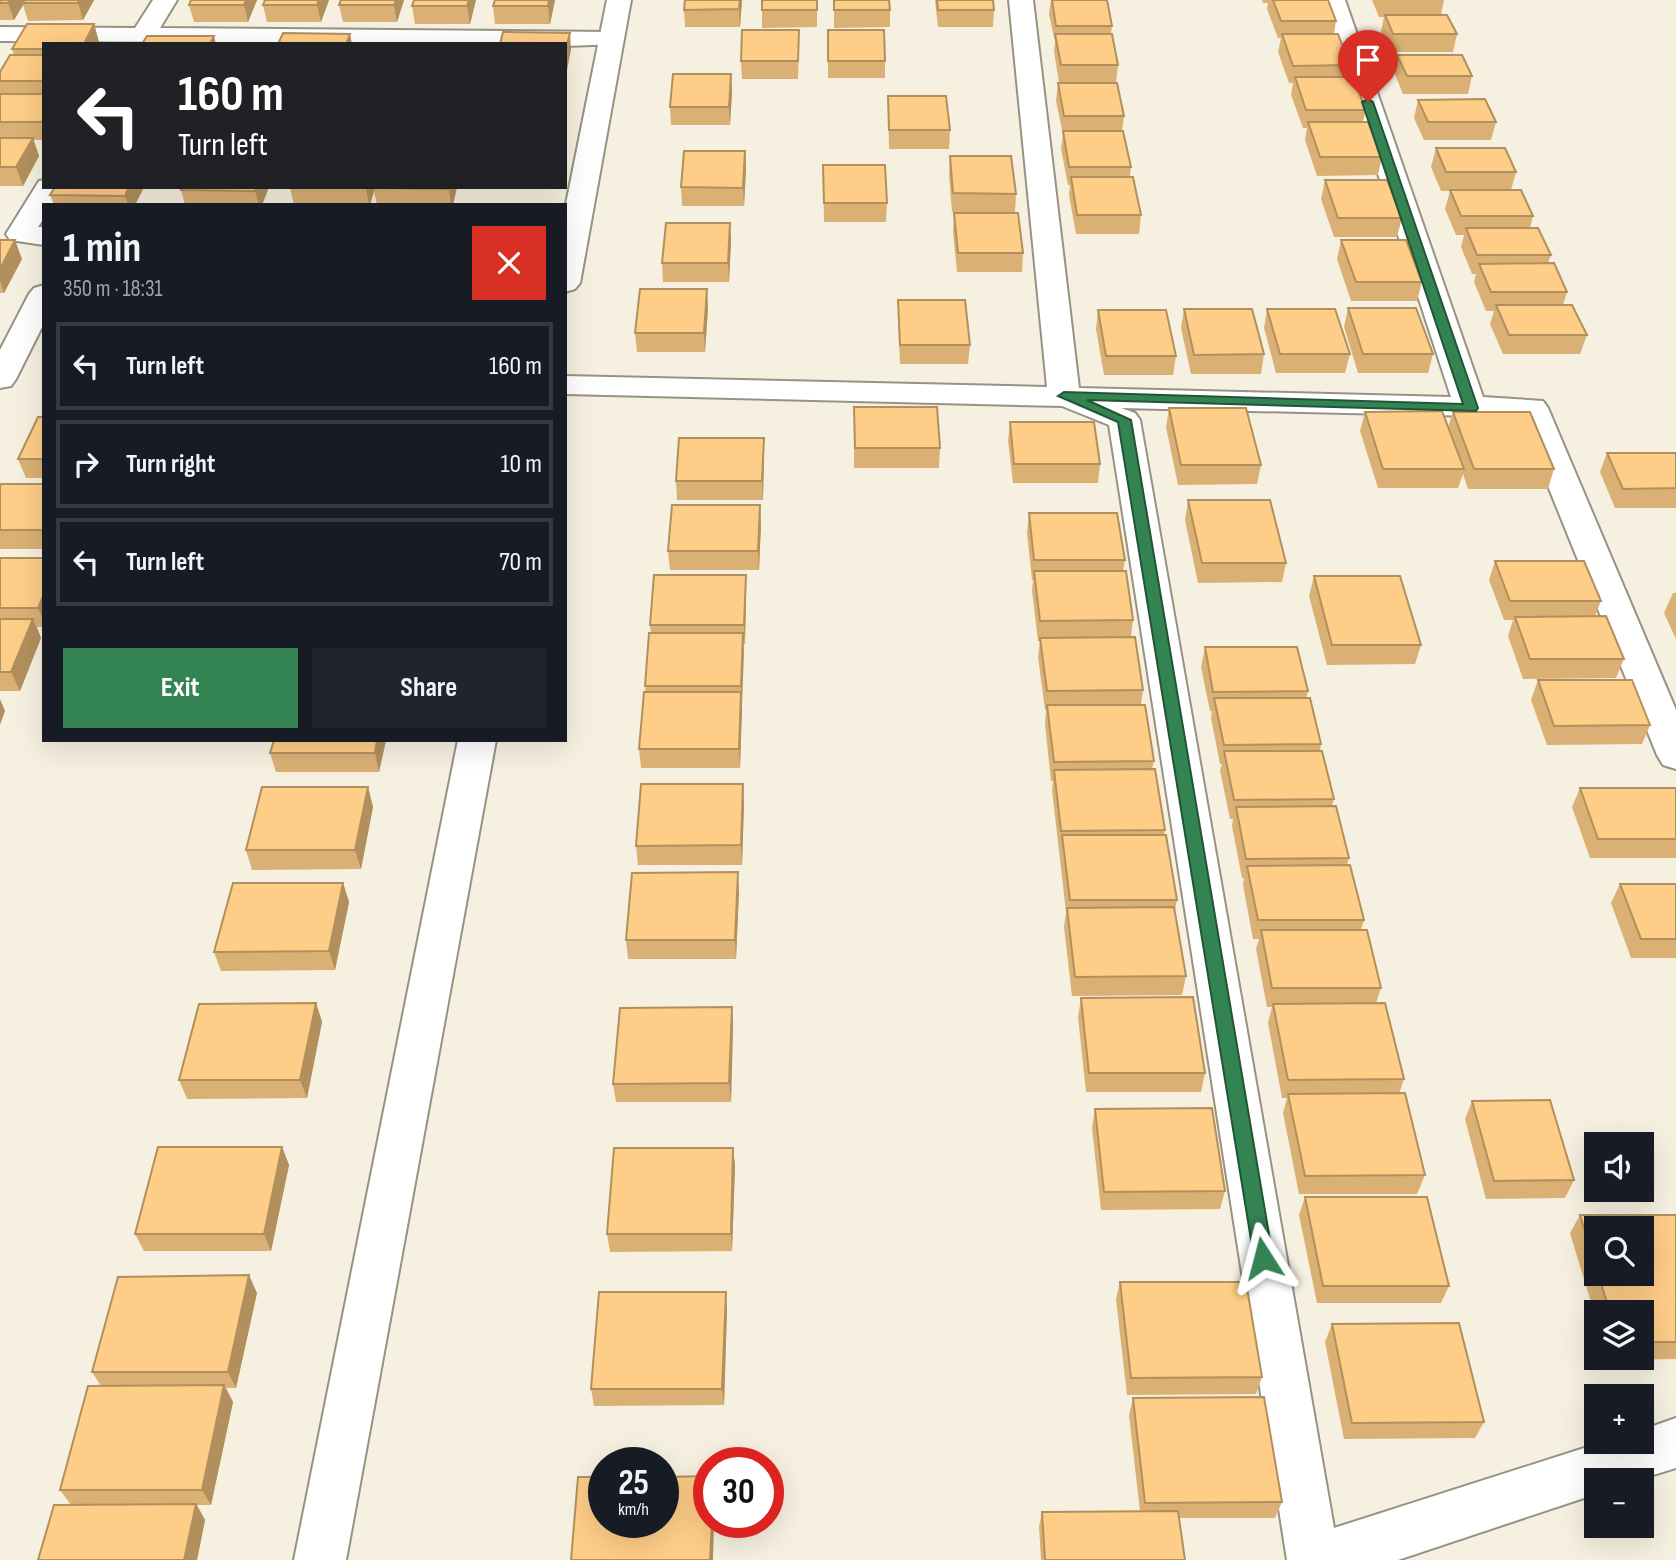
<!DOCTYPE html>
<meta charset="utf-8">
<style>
body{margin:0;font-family:"Sofia Sans Condensed",sans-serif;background:#20242c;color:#f1f3f6;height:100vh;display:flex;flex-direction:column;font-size:26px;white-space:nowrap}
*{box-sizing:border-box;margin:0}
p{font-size:23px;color:#9ea1a6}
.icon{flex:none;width:38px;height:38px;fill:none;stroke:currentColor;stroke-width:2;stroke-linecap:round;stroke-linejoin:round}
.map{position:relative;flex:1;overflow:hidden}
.panel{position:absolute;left:42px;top:203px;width:525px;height:539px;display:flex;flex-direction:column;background:#171b24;border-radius:0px;box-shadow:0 7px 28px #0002}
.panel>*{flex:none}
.banner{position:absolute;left:42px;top:42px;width:525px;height:147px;border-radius:0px;box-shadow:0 7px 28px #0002;background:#202124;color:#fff;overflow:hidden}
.fabs{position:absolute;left:1584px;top:1132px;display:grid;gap:14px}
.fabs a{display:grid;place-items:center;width:70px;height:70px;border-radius:0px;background:#171b24;box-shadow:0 7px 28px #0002;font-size:35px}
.speed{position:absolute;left:588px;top:1447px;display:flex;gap:14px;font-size:35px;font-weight:700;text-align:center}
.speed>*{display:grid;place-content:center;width:91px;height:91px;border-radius:50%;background:#171b24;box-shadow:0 7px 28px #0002;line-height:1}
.speed small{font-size:18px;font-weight:400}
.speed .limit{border:10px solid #d22;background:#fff;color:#111}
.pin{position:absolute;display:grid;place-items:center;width:60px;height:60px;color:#fff;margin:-72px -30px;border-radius:50% 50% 50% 0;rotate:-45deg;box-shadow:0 0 7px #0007}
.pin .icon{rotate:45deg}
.me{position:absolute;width:77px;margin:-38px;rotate:351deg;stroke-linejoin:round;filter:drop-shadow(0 0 5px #0008)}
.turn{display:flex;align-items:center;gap:24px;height:147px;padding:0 21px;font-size:32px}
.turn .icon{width:91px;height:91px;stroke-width:2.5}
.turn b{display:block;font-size:49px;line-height:60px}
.round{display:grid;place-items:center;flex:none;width:74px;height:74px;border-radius:0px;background:#20242c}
.headline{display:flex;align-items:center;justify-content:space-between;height:119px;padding:0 21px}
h1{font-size:42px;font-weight:700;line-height:52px}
.button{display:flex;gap:14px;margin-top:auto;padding:14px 21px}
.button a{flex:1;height:80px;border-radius:0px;background:#348353;color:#fff;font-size:28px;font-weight:700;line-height:80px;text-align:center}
.button a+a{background:#20242c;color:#f1f3f6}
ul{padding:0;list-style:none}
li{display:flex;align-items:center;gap:21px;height:88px;margin:0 14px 10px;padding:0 7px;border:4px solid #363941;border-radius:0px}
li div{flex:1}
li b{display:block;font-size:26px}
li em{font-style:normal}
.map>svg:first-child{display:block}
</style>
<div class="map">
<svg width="1676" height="1560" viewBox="0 0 1676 1560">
<rect width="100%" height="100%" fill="#f6f0e0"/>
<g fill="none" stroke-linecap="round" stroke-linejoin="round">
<defs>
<path id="minor" d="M153,0H177L160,28L612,32L621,34L624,39L621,44L565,46V44L0,41V27L135,28Z
M1009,0H1033L1079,388L1451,397L1321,0H1345L1483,397L1543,401L1548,408L1676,710V769L1663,765L1657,755L1520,417L1121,408L1135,413L1140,420L1334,1528L1603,1442H1642V1430L1676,1418V1468L1637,1480H1596V1494L1398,1560H1287L1109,425L1062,406L565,394V376L1047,387Z
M44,180V187H63L52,205H44V218L38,227H44V245L10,240L6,234L39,181Z
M44,285V323L16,379L11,386L0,388V350L29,294L34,288Z"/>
<path id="major" d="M607,0H631L580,283L575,289L565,292V209Z
M458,740H496L346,1560H294Z"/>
</defs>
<!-- minor casing -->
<use href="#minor" stroke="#979283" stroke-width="4"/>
<!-- major casing -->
<use href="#major" stroke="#979283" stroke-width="4"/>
<!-- minor -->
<use href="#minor" fill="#fff" fill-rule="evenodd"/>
<!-- major -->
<use href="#major" fill="#fff" fill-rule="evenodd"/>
</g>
<!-- wall -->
<path fill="#dab074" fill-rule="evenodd" d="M0,0H94L83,20L28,21L23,5L14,20H0Z
M191,0H257L248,22H194L189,5Z
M329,0L321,22H267L263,5Z
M341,0H404L397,22H343L339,5Z
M476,0L470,24H415L412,6Z
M555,0L550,24H495L493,6Z
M685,0H742L740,27H685L684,10Z
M817,0V27L762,28V10Z
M834,0L890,10V27L834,28Z
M935,0H993L994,10L993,27H938Z
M1051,0H1107L1112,26L1111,34L1118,65L1116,83H1059L1054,51L1055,42L1049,14Z
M1262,0H1328L1336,21L1334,34L1350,65L1348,77L1366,110L1363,122L1382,157L1378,175L1317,176L1305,140L1307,128H1303L1291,95L1293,83H1289L1278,52L1281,38H1278L1267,9L1268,3H1263Z
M1372,0H1444L1441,15L1457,34L1453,52H1389L1381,32L1384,17H1379Z
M94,24L99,42L44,44V140H33L39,156L23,186H0V72L14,55L12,49Z
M828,30L885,61V78H828Z
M799,48L798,79H742L741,61Z
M1397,55L1472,76L1468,94H1403L1394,72Z
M731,74L732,92L730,125H671L670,107Z
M1058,83L1124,116L1122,131L1131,167L1130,177L1141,215L1139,234H1076L1069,195L1070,185H1068L1061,149L1063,134L1056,101Z
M888,96L950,130L949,149H889Z
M1418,100L1496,122L1491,140H1424L1414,118Z
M1436,148L1516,172L1511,190L1533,216L1530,228L1551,255L1548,263L1567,292L1563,305L1587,335L1580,354H1503L1490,324L1494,311H1486L1474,282L1476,274H1472L1461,247L1464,235H1456L1445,209L1450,191H1441L1431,167Z
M745,151L746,169L744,206H682L681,187Z
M950,156L1016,194L1015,212H952L949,175Z
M823,165L887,203L886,222H824Z
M1325,180L1402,218L1397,237H1334L1321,199Z
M144,187L135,205H54L50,195Z
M182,187H269L262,205H185L181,190Z
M457,187L453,205H377L374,191L370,205H294L290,188Z
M954,213L1023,253L1022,272H957L953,232Z
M730,223L731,241L729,282H663L662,263Z
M0,240L22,259L4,293H0Z
M1341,240L1422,282L1417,301H1351L1337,259Z
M898,300L970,345L968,364H900L898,319Z
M708,308L705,352H637L635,333Z
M1348,308L1433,354L1428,373H1358L1344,327Z
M1184,309L1264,354L1261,374H1191L1181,328Z
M1267,309L1350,354L1345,373H1276L1264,328Z
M1098,310L1176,356L1173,375H1104L1096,329Z
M854,407L940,448L939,468H854Z
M1169,408L1261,465L1257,484L1178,485L1166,427Z
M1365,412L1448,427L1453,412L1554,469L1548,489H1468L1463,474L1458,488H1378L1360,431Z
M44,417V478H26L18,459Z
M1010,422L1100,464L1098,483H1013L1008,441Z
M764,438L763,500H677L676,481Z
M1607,453H1676V508H1615L1600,472Z
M44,484V549H0V487Z
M1188,500L1286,563L1282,582L1198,583L1185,520Z
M1029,513L1125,560L1123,571L1133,620L1131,637L1143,690L1141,705L1154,761L1152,769L1165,830L1164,835L1177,900L1175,910L1186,976L1182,995L1072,996L1064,927L1066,912L1052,790L1053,781H1051L1045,724L1046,710H1045L1038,657L1040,641H1038L1032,591L1033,580H1032L1027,533Z
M761,524L759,570H670L668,551Z
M0,558H44V627H37L41,638L20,691H0Z
M1495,561L1601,601L1595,616L1624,659L1616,678L1523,679L1508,636L1513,620H1504L1489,580Z
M746,575V595L745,644H743L740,768H641L639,749L651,633L650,625Z
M1314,576L1421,645L1415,664L1327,665L1309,596Z
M1673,593H1676V639L1664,613Z
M1205,647L1308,691L1306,698L1321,744L1320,751L1334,799L1332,806L1349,858L1347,865L1364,920L1361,930L1381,988L1376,1003L1404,1079L1399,1094L1425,1175L1417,1194H1299L1283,1113L1287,1098H1282L1268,1023L1272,1007H1267L1256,949L1259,939H1253L1243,885L1244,878H1242L1232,826L1233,819H1230L1220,770L1222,764H1220L1211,718L1212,711H1210L1201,667Z
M1538,680L1650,725L1642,744L1547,745L1531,700Z
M274,740H386L379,772H276L270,753Z
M368,787L373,807L361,869L252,870L246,850Z
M1580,788H1676V858H1590L1572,807Z
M744,803L742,865H638L636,846Z
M343,883L349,902L335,970L221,971L214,952Z
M1620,884H1676V958H1631L1611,903Z
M739,892L736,959H628L626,940Z
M1081,998L1205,1073L1201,1092H1086L1078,1017Z
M316,1003L322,1022L307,1098L187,1099L179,1080Z
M732,1007L733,1026L731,1102H616L613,1084Z
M1472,1101L1574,1180L1565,1198L1486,1199L1465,1119Z
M1095,1109L1225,1191L1220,1209L1101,1210L1092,1128Z
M282,1147L289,1165L271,1251H144L135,1234Z
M733,1148L735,1166L732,1251L610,1252L607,1234Z
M1305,1197L1449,1286L1441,1303H1317L1299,1215Z
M1580,1215H1676V1359L1608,1360V1358H1642V1312H1596V1319L1570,1233ZM1596,1228L1642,1274H1596Z
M1120,1282L1262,1377L1256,1394L1127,1395L1116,1299Z
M726,1292L727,1309L724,1405L594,1406L591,1389Z
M257,1293L236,1388H226L233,1402L211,1505H197L205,1520L197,1560H38L71,1505L60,1490L101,1386L92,1372Z
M1332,1324L1484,1422L1475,1438L1344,1439L1325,1342Z
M1133,1398L1282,1502L1275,1518H1179L1185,1560H1041L1039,1527L1042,1512L1140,1511L1129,1415Z"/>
<!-- shaded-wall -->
<path fill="#b2905e" d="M10,0H26L23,3V5L14,20L8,3Z
M79,0H94L83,20L78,3Z
M246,0H257L248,22L244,5Z
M319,0H329L321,22L317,5Z
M396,0H404L397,22L394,5Z
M469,0H476L470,24L467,6Z
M549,0H555L550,24L548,6Z
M740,0H742L740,27L739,9Z
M94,24L99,42L98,44H84Z
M570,33L571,50L566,75L565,51Z
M350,34L352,44H346Z
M214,36L216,44H210Z
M731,74L732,92L730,125L729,107Z
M33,138L39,156L23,186L16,167Z
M745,151L746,169L744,206L743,188Z
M129,187H144L135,205H128L125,196Z
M257,187H269L262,205H259L255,191Z
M366,187H375L374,188V191L370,205H369Z
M449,187H457L453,205H451Z
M730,223L731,241L729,282L728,263Z
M15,240L22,259L4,293L0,281V269Z
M707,289L708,308L705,352L704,333Z
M764,438V457L763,500L762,481Z
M760,505L761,524L759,570L758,551Z
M746,575V595L745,644L744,625Z
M44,594V622L38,608Z
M33,619L41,638L20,691L11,672Z
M743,633L744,652L742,705L741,686Z
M741,692L742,712L740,768L739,749Z
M0,699L5,711L0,725Z
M377,740H386L379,772L375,753Z
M743,784L744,803L742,865L741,845Z
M368,787L373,807L361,869L355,850Z
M738,872L739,892L736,959L735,940Z
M343,883L349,902L335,970L329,951Z
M316,1003L322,1022L307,1098L300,1080Z
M732,1007L733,1026L731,1102L729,1083Z
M282,1147L289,1165L271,1251L264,1234Z
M733,1148L735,1166L732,1251L731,1234Z
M249,1275L257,1293L236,1388L228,1372Z
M726,1292L727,1309L724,1405L722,1389Z
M224,1385L233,1402L211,1505L202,1490Z
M196,1504L205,1520L197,1560H184Z
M712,1522H714L713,1560H710Z"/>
<!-- building -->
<path fill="#fecd87" stroke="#b2905e" stroke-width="2" d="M0,0H10L8,3H0Z
M25,0H79L78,3H23Z
M191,0H246L244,5H189Z
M265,0H319L317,5H263Z
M341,0H396L394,5H339Z
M414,0H469L467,6H412Z
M495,0H549L548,6H493Z
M685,0H740L739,9L684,10Z
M762,0H817V10H762Z
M834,0H889L890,10H834Z
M937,0H993L994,10H938Z
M1052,0H1107L1112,26H1056Z
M1273,0H1328L1336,21H1281Z
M1385,15H1447L1457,34H1393Z
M27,24H94L84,44H44V49H12Z
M742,30H799L798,61H741Z
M828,30H884L885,61H828Z
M503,32L570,33L565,51V44H500Z
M283,33L350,34L346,44H278Z
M1055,34H1112L1118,65H1061Z
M1282,34H1338L1350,65L1293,66Z
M147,36H214L210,44H142Z
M10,55H44V81H0V72Z
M1397,55H1462L1472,76H1407Z
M673,74H731L729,107H670Z
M1295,77H1353L1366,110H1306Z
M1058,83H1117L1124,116H1064Z
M0,94H44V118L42,122H0Z
M888,96H946L950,130H889Z
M1485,99L1496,122H1428L1418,100Z
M1308,122H1368L1382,157H1320Z
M1063,131H1123L1131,167H1069Z
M0,138H33L16,167H0Z
M1436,148H1505L1516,172H1446Z
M684,151H745L743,188L681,187Z
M950,156H1011L1016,194L953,193Z
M823,165H885L887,203H824Z
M1071,177H1133L1141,215H1077Z
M1325,180H1387L1402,218H1338Z
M55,187H129L125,196L50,195Z
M182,187H257L255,191L181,190Z
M291,187H366L365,188Z
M374,187H449V189L374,188Z
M1450,190H1521L1533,216H1461Z
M954,213H1018L1023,253H958Z
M666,223H730L728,263H662Z
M1466,228H1538L1551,255H1477Z
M0,240H15L0,269Z
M1341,240H1406L1422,282H1356Z
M1554,263L1567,292H1491L1479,264Z
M640,289H707L704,333H635Z
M898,300H965L970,345H900Z
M1496,305H1572L1587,335H1509Z
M1348,308H1416L1433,354H1363Z
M1184,309H1252L1264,354L1194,355Z
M1267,309H1335L1350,354H1280Z
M1098,310H1166L1176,356H1106Z
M854,407H937L940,448H855Z
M1169,408H1246L1261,465H1181Z
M1442,411L1464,469H1383L1365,412Z
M1453,412H1530L1554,469H1474Z
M38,417H44V459H18Z
M1010,422H1094L1100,464H1014Z
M679,438H764L762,481H676Z
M1607,453H1676V488L1623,489Z
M1,484H44V530H0V487Z
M1188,500H1270L1286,563H1202Z
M672,505H760L758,551H668Z
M1029,513H1117L1125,560H1034Z
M0,558H44V594L38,608H0Z
M1495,561H1584L1601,601H1510Z
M1034,571H1126L1133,620L1040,621Z
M654,575H746L744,625H650Z
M1314,576H1400L1421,645H1332Z
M1606,616L1624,659H1530L1515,617Z
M0,619H33L11,672H0Z
M649,633H743L741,686H645Z
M1135,637L1143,690L1047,691L1040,638Z
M1205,647H1297L1308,691L1213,692Z
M1538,680H1632L1650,725L1554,726Z
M644,692H741L739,749H639Z
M1214,698H1310L1321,744L1224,745Z
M1047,705H1145L1154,761L1054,762Z
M274,740H377L375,753H270Z
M1224,751H1322L1334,799L1234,800Z
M1155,769L1165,830L1061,831L1054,770Z
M641,784H743L741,845L636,846Z
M262,787H368L355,850H246Z
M1580,788H1676V839H1598Z
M1336,806L1349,858L1246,859L1236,807Z
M1062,835H1166L1177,900H1070Z
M1350,865L1364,920H1258L1247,866Z
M738,872L735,940H626L632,873Z
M233,883H343L329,951L214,952Z
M1620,884H1676V939H1641Z
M1174,907L1186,976L1075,977L1067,908Z
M1261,930H1367L1381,988H1272Z
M1193,997L1205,1073H1089L1081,998Z
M316,1003L300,1080H179L199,1004Z
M1385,1003L1404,1079L1288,1080L1273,1004Z
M732,1007L729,1083L613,1084L620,1008Z
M1405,1093L1425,1175L1305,1176L1288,1094Z
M1550,1100L1574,1180L1494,1181L1472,1101Z
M1212,1108L1225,1191L1104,1192L1095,1109Z
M158,1147H282L264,1234H135Z
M614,1148H733L731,1234H607Z
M1305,1197H1427L1449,1286H1323Z
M1580,1215H1676V1342H1642V1312H1610L1598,1274H1642V1228H1596V1267Z
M249,1275L228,1372H92L118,1277Z
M1120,1282H1246L1262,1377L1131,1378Z
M599,1292H726L722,1389H591Z
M1459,1323L1484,1422L1352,1423L1332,1324Z
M224,1385L202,1490H60L88,1386Z
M1264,1397L1282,1502L1145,1503L1133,1398Z
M709,1476V1522H712L710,1560H571L578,1477H604V1522H663V1477Z
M196,1504L184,1560H38L54,1505Z
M1178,1511L1185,1560H1045L1042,1512Z"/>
<!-- route -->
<path fill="#348353" stroke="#225536" stroke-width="2" d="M1368,99L1373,102L1478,408L1476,411L1087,400L1131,420L1273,1258L1270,1265L1263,1267L1256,1265L1254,1258L1118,422L1058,396L1064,392L1463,404L1362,102Z"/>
</svg>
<div class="fabs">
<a><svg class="icon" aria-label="sound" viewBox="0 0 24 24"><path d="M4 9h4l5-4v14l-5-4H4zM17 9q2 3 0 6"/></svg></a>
<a><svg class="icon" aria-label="search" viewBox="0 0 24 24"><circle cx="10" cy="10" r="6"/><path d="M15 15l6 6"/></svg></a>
<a><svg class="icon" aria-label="layers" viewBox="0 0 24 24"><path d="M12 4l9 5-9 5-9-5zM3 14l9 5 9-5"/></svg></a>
<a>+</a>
<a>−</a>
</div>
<div class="speed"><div>25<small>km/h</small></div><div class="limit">30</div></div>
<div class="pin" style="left:1368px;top:102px;background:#d93025"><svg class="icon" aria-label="arrive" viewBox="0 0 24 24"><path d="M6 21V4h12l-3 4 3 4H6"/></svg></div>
<svg class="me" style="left:1263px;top:1258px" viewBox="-20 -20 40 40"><path d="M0-17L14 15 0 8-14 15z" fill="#348353" stroke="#fff" stroke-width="4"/></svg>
<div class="banner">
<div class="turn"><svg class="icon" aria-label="left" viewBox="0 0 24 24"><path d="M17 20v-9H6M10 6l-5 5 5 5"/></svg><div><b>160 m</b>Turn left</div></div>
</div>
<section class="panel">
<div class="headline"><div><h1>1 min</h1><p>350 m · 18:31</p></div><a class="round" style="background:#d93025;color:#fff"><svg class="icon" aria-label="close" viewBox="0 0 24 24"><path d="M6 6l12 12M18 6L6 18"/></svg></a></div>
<ul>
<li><svg class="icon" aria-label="left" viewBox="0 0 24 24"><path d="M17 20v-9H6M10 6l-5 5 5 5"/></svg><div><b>Turn left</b></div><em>160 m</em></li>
<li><svg class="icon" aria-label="right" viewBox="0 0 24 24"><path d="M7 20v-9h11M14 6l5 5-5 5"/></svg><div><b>Turn right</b></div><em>10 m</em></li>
<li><svg class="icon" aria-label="left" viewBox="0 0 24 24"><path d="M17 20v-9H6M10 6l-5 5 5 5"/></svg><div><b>Turn left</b></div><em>70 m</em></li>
</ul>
<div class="button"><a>Exit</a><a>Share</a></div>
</section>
</div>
